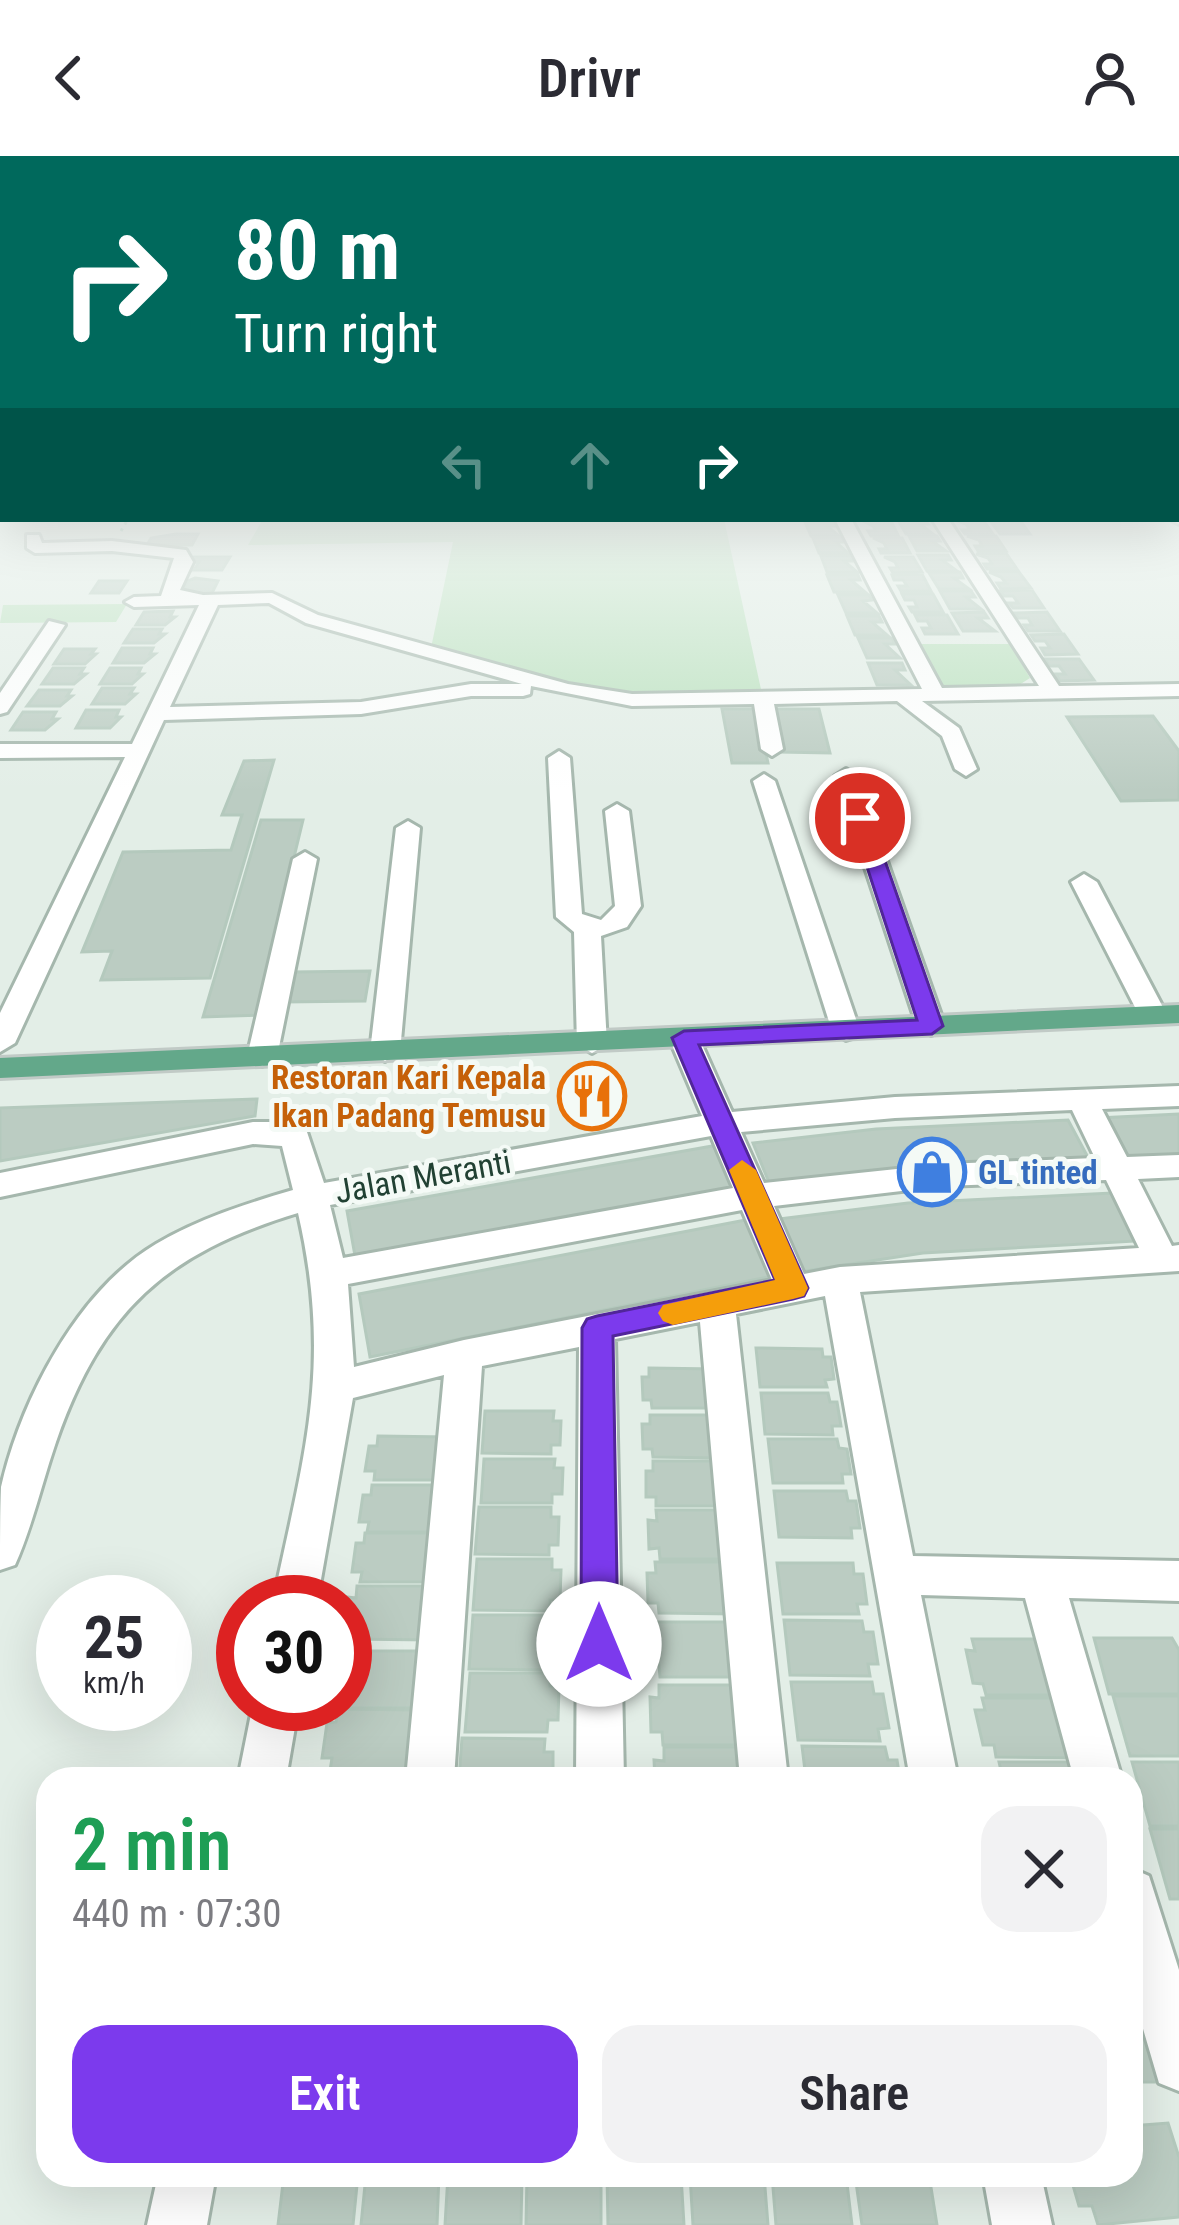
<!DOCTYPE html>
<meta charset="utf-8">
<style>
body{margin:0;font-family:"Roboto Condensed",sans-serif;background:#f2f2f3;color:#2b2b33;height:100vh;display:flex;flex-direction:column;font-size:45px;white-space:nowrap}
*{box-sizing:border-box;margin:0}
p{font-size:39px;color:#7c7c81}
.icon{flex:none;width:66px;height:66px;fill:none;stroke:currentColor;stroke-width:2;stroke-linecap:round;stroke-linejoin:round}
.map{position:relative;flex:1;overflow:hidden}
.drawer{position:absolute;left:36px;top:1611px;width:1107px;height:420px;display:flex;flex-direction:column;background:#fff;border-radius:36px;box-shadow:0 12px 48px #0002}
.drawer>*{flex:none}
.top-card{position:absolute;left:0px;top:0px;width:1179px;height:366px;box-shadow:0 12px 48px #0002;background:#00695c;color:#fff;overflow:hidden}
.speed{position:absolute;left:36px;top:1419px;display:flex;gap:24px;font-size:60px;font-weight:700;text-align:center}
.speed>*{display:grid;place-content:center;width:156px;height:156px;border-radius:50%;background:#fff;box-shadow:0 12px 48px #0002;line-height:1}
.speed small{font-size:30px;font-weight:400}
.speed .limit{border:18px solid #d22;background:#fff;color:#111}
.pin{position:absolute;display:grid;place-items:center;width:102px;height:102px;color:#fff;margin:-51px;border:6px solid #fff;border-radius:50%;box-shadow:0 3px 12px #0007}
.me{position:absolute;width:132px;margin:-66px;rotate:0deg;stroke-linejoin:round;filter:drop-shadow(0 0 9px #0008)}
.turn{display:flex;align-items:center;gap:42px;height:252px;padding:0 36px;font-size:54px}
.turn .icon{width:156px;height:156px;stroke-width:2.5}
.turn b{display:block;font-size:84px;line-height:102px}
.lanes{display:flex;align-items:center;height:114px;padding:0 36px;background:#0003;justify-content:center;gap:60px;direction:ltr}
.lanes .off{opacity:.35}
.round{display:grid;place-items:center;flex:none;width:126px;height:126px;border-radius:36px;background:#f2f2f3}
.summary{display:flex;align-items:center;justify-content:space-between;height:204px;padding:0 36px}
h1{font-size:72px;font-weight:600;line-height:90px;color:#1e9e55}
.button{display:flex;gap:24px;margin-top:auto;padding:24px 36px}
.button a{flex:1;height:138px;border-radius:36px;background:#7c3aed;color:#fff;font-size:48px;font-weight:600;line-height:138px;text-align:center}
.button a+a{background:#f2f2f3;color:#2b2b33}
header{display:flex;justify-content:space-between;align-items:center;height:156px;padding:0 36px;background:#fff;font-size:54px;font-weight:600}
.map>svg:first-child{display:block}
</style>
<header><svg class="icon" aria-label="back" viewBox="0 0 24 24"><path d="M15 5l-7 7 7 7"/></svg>Drivr<svg class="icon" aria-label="person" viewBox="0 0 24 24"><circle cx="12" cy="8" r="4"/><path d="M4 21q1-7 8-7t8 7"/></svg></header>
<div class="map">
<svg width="1179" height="2069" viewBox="0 0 1179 2069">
<rect width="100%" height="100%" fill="#e3eee7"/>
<!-- green -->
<path fill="#bae1be" d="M263,363H724L762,538L654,541L568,530L431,492L453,386L248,389Z
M127,448L116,466L0,467L3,449Z
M920,488H1010L1030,522L1019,529L942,530Z"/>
<!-- building -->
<path fill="#bbccc2" stroke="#b4c9bd" stroke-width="3" d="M989,363H1019L1030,378H1000Z
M898,364H925L928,368H920L933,378H906Z
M955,364H983L993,378H965L962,374H970L966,368Z
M863,365H891L898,379L871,380L868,375H876L873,370Z
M805,366H833L835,370H827L839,380H811Z
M176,378H198L192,389H147L151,382Z
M909,380H937L940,385H932L946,395H917Z
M967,380H996L1006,395H978L975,390H982L979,384Z
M813,382H842L844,386H836L848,397H819Z
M873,382H902L910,397H881L879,393H887L884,387Z
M1006,397L1017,413H987L984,408H992L988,402L976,398Z
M918,399H948L951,404H942L957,415H927Z
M821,400H850L853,405H844L857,416H827Z
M194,401H230L222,414H194L199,406H190Z
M884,401H913L922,416L893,417L890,412H898L895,406Z
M960,416L963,422H954L969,433H939L929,417Z
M989,416H1019L1031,432L1001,433L997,427H1006L1001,421Z
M922,418L931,435H901L898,430H907L903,424H894L892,419Z
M827,419H858L860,424H851L865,436H834Z
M195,422L218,425L212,437L179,440L188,425Z
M99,425H127L119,437H91Z
M1032,434L1044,452H1013L1009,447H1018L1013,440H1004L1001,435Z
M940,435H971L975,441H966L981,453H950Z
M902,438H933L943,456H912L909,451H917L914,444H905Z
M838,439H869L872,444L863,445L877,457H846Z
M173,455L170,461H175L165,469H136L144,456Z
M984,456L988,462H978L995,475H963L952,457Z
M1047,456L1060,475H1028L1024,469H1032L1028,462H1018L1015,457Z
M915,459H947L958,478H925L922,472H931L927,465H918Z
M847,460H879L882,466H872L887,479H855Z
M133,473H162L159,478H165L154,487H124Z
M1064,478L1078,498L1045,499L1041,492H1050L1045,485H1035L1031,479Z
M858,482H892L895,488H885L900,502H867Z
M122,492H153L150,498H155L144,507H113Z
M64,493H95L91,498H96L85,508H54Z
M1045,503H1079L1094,524L1060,525L1056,518H1065L1059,510H1049Z
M868,507H902L905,514H895L911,529H877Z
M53,512H84L80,518H86L74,528H42Z
M110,512H141L138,518H143L132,528H100Z
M102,532H134L130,538H136L125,548H92Z
M39,534H71L67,540H72L60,550H27Z
M722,553H756L768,607H732Z
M770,553H819L830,597L779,596Z
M86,554H119L116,561H121L110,572H76Z
M23,556H56L52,563H58L45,574H11Z
M1153,560L1179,595V644L1121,645L1067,561Z
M274,604L210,822L101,824L112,795L82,796L123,696L231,694L242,659H222L244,605Z
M261,664H303L271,796H281L266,859L203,861Z
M370,815L365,845L285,846L292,816Z
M257,943L255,960L0,1005V952Z
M1179,958V1007L1124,1010L1099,962Z
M1068,964L1091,1007L772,1034L753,987L876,973Z
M718,989L741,1039L357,1111L347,1055Z
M1112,1037L1137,1085L923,1097L799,1116L779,1063L908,1047Z
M751,1063L778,1119L370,1201L359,1138Z
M756,1192L822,1193L823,1201H831L834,1223L825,1224L827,1231H760Z
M649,1212L716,1213L719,1252H652L651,1244H643L642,1221H649Z
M761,1237H828L830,1246H837L841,1270H832L833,1279L765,1278Z
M485,1255H554L553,1265H561L560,1289H551V1298L482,1297Z
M650,1259H719L722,1302L653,1301L652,1293H643L642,1268H650Z
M378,1280L448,1281L444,1324H374L375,1315H365L369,1290H377Z
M768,1283H837L839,1292L847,1293L851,1318H842L843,1327H773Z
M484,1303H555L554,1312H563L562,1338H552V1347H481Z
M653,1305H724L727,1350H656V1341H646V1315H653Z
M372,1329H444L440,1376H367L369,1366H359L363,1339H371Z
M774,1335H846L848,1345H856L860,1372H851L852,1382L779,1381Z
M479,1351H551V1361H559L558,1389H549V1399L475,1398Z
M656,1354H729L733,1403H660L659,1392L649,1393L648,1364L657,1365Z
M365,1377H439L435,1426H360L362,1416H352L356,1387H364Z
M477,1403H552V1414H561L560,1444H550V1455L473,1454Z
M655,1406H731L735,1458L659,1457L658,1447H648L647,1417H656Z
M777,1407H853L854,1418H863L867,1448H857L859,1458H783Z
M357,1430H434L429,1484L351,1483L353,1472H345V1455L347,1441L356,1442Z
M473,1459H551L550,1471H559L558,1503L548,1502V1514L469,1513Z
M784,1464L862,1465L864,1476H873L878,1508H868L870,1520L790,1519Z
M656,1466H734L738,1521H660L659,1509H648L647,1477H656Z
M1094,1482H1172L1179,1494V1538H1109Z
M972,1483H1051L1066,1539H986L983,1528L973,1527L966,1494L975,1495Z
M348,1495H427L421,1552H341Z
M470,1517H550V1530H559L558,1564H548L547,1576H465Z
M791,1526H872L874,1538H883L889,1572L878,1573L880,1585L798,1584Z
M659,1529H740L745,1589H663L662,1576H651L650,1541L659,1542Z
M1113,1540H1179V1600H1130Z
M982,1542H1063L1079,1602L996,1601L994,1589H983L975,1554H985Z
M338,1553L420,1554L414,1615H330L332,1602H322L327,1567L336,1566Z
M462,1582L545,1583L544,1596H553V1623H459Z
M802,1590L885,1591L888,1604H897L900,1623H806Z
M664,1591H747L750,1623H655L654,1604L664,1605Z
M999,1606H1083L1087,1623H993L1002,1619Z
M1132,1606H1179V1670H1150Z
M1150,1673H1179V1743H1170Z
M1140,1843L1161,1926H1131V1844Z
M1168,1967L1179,2001V2061L1098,2069L1092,2050H1079L1070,2019H1131V1970Z
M284,2019H358L353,2069H278Z
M366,2019H439L437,2069H361Z
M448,2019H522L521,2069H445Z
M527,2019H601V2069H526Z
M607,2019H681L684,2069H608Z
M690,2019H764L768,2069H693Z
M772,2019H846L852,2069H776Z
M855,2019H929L937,2069H862Z"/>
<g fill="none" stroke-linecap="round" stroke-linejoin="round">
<defs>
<path id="minor" d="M1176,355L1179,356V368L1170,363H1176Z
M835,363H851L942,532L1039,530L932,363H948L1059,530L1179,528V540L922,545L959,572L977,613L966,620L955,613L942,580L897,545L774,548L783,593L772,600L761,593L754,548L632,550L531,530L530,538L523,540H471L361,558L164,564L15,887L0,896V857L125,601L0,602V588H132L199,449L134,451L125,446L134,441L161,440L174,402L112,395L35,397L27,392V379H39L42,387L112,385L186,394L193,406L180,434L203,439L272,437L318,459L568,528L632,538L922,533ZM269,447L306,467L522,528H471L361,546L170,551L218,449Z
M49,465L65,469L7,556L0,558V537Z
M559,595L570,602L582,758L601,764L615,750L605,655L617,648L629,655L641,750L627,771L601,780L607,888L592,897L577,888L574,776L556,761L548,602Z
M846,613L857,620L945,870L941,876L931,879L917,870L835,620Z
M764,618L775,625L860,875L856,881L846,884L832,875L753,625Z
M408,665L420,672L400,896L385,905L370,896L396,672Z
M305,696L317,703L277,901L262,910L247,901L293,703Z
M1084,718L1097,726L1167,859L1163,865L1153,868L1139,859L1071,726Z
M684,873L699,882L732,956L895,941L1179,930V950L1102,953L1127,1001L1179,999V1021L1138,1023L1172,1090L1179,1089V1115L860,1136L913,1400L1179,1405V1445L1069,1442L1122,1623H1074L1025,1442L921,1439L958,1623H910L825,1140L736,1158L788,1623H740L700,1166L615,1183L624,1623H576L579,1191L482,1210L454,1623H406L444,1219L353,1242L317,1446H273C304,1299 333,1209 298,1057C166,1097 102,1154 56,1286C42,1326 33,1369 15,1409L0,1414C0,1388 0,1357 1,1331C21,1244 77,1135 156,1088C199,1063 245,1048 293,1034L282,990L253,988L0,1041V1017L253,966H277L307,976L324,1027L702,960L669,882ZM1072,954L1095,1002L944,1008L764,1027L741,976L895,962ZM711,980L733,1032L343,1102L330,1049ZM1106,1024L1139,1092L840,1111L804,1118L774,1050L944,1030ZM742,1054L772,1124L464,1184L354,1211L348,1128Z
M253,1548H299L286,1623H238Z
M1131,1712L1149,1720L1179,1814V1935L1159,1927L1131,1832Z
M158,2019H216L207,2069H147Z
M983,2019H1041L1052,2069H992Z"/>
<path id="major" d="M1179,849V867L0,922V902Z"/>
</defs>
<!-- minor casing -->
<use href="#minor" stroke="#a5b7ad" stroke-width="6"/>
<!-- major casing -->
<use href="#major" stroke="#c1cac6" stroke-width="6"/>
<!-- path -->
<path stroke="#80b59b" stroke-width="3" stroke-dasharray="3 4.5" stroke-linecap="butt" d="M121,375L128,363"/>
<!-- minor -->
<use href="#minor" fill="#fff" fill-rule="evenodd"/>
<!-- major -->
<use href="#major" fill="#63a88a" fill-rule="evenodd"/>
</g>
<!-- sky -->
<linearGradient id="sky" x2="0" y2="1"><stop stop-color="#81c2e1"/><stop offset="0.54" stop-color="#f2f7f4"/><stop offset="1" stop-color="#f2f7f4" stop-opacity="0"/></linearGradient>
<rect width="1179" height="635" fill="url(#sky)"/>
<!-- route -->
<path fill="#7c3aed" stroke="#51269a" stroke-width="3" d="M860,656L870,662L943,870L932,878L699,889L808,1132L804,1140L793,1143L613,1180L618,1488L612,1500L599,1505L586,1500L581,1488L582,1172L587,1163L597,1160L775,1124L672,882L684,875L917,864L851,662Z"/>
<!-- slow -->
<path fill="#f59e0b" d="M742,1004L756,1014L808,1132L804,1140L793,1143L673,1169L663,1165L658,1157L663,1149L775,1124L729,1014Z"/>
<!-- icons -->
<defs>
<symbol id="restaurant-ring" viewBox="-11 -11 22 22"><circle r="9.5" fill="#f4faf6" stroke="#e8710a" stroke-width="1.5"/><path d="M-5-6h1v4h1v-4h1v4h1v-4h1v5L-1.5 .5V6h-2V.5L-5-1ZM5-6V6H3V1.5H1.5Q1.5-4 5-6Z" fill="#e8710a"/></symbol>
<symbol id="shop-ring" viewBox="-11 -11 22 22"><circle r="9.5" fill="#f4faf6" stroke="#3f7fe0" stroke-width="1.5"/><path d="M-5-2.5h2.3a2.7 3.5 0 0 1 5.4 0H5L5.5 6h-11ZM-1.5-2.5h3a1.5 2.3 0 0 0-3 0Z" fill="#3f7fe0"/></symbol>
</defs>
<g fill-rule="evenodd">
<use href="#restaurant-ring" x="554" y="902" width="76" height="76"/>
<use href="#shop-ring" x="894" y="978" width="76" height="76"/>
</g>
<g text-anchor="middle" stroke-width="10" stroke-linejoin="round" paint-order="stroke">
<!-- food labels -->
<g font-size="33" font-weight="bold" fill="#c56008" stroke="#f4faf6" text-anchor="end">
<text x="546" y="933">Restoran Kari Kepala<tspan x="546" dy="38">Ikan Padang Temusu</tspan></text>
</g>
<!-- shop labels -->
<g font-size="33" font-weight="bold" fill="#366cbe" stroke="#f4faf6" text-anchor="start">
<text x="978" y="1028">GL tinted</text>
</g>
<!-- street labels -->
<g font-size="33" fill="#214133" stroke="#f4faf6">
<text transform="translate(423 1020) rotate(-10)" y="12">Jalan Meranti</text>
</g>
</g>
</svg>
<div class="speed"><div>25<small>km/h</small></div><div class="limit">30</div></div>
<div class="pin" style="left:860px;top:662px;background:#d93025"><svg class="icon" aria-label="arrive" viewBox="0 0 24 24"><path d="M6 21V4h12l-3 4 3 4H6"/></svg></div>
<svg class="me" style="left:599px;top:1488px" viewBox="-20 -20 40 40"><circle r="19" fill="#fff"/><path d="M0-13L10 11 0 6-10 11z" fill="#7c3aed"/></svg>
<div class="top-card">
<div class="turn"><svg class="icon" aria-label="right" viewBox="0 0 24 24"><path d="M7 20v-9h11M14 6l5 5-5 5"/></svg><div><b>80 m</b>Turn right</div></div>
<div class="lanes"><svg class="icon off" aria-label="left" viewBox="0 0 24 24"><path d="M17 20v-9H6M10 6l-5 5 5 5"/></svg><svg class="icon off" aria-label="ahead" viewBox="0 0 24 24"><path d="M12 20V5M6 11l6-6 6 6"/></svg><svg class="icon" aria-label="right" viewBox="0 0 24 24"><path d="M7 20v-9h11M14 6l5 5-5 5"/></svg></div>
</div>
<section class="drawer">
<div class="summary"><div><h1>2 min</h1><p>440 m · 07:30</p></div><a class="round"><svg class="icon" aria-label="close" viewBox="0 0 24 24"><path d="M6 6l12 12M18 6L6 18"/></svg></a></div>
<div class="button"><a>Exit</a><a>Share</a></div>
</section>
</div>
